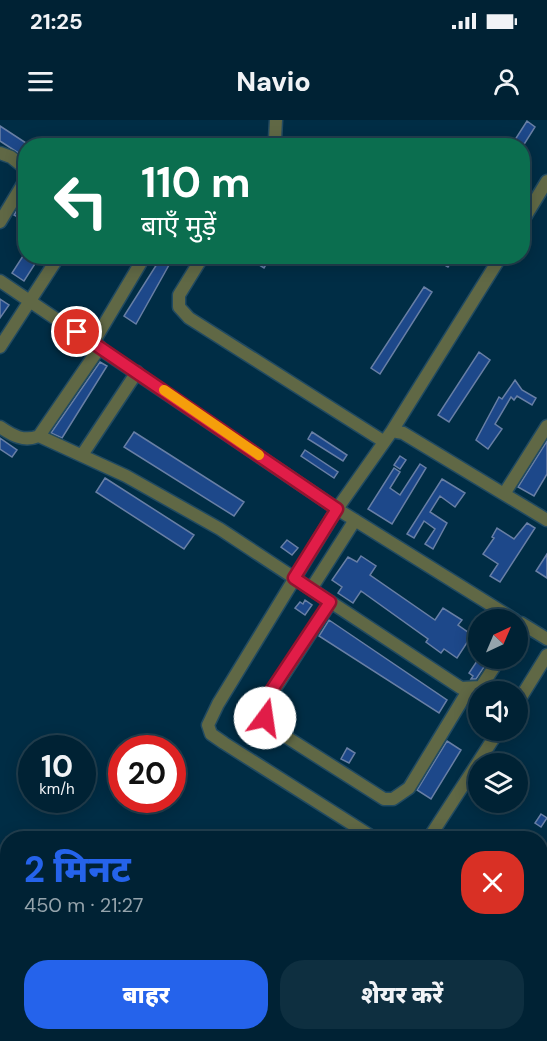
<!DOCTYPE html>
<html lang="hi">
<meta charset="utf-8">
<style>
body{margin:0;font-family:"DM Sans","Noto Sans Devanagari",sans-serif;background:#0e2f40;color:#f1f3f6;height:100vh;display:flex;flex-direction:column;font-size:22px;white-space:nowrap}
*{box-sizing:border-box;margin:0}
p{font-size:20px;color:#95a4ac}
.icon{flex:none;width:33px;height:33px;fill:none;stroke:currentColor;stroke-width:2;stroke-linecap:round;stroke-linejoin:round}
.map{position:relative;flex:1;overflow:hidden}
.sheet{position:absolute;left:0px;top:711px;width:548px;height:210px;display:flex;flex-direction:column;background:#002234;border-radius:24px 24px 0 0;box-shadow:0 3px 15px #0003,0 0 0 2px #223f4f}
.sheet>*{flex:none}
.banner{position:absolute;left:18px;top:18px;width:512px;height:126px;border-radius:24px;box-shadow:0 3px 15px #0003,0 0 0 2px #223f4f;background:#0b6e4f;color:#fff;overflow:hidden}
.needle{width:39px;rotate:44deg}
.buttons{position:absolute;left:468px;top:489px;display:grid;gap:12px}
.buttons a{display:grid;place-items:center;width:60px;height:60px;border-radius:50%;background:#002234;box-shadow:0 3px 15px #0003,0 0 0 2px #223f4f;font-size:30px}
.speed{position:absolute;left:18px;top:615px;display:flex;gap:12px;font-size:30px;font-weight:700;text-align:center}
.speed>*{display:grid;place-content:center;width:78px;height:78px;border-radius:50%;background:#002234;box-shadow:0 3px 15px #0003,0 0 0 2px #223f4f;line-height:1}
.speed small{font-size:15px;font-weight:400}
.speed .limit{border:9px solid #d22;background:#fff;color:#111}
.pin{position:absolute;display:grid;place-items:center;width:51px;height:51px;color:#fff;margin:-26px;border:3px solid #fff;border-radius:50%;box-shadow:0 2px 6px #0007}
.me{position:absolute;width:66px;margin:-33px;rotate:14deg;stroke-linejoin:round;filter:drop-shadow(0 0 4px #0008)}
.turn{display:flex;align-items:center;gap:21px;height:126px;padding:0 24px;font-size:27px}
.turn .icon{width:78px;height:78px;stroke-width:2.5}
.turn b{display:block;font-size:42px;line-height:51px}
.round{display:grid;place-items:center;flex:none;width:63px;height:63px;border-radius:24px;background:#0e2f40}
.summary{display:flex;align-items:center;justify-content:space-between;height:102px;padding:0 24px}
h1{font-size:36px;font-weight:800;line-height:45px;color:#2563eb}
.action{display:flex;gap:12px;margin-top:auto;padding:12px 24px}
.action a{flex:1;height:69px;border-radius:24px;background:#2563eb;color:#fff;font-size:24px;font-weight:800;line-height:69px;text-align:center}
.action a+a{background:#0e2f40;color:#f1f3f6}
.status{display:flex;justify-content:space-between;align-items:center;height:42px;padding:0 30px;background:#002234;direction:ltr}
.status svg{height:16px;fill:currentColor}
header{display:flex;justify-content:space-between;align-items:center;height:78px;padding:0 24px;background:#002234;font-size:27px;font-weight:800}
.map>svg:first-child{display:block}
</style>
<div class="status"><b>21:25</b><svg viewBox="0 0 49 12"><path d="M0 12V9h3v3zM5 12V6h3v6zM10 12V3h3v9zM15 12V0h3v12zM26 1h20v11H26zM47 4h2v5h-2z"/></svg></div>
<header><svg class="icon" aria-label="menu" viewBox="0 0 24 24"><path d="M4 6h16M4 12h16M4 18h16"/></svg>Navio<svg class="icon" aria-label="person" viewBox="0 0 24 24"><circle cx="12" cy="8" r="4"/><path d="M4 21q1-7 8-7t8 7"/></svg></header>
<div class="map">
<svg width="547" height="921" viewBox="0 0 547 921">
<rect width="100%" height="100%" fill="#002d45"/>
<!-- building -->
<path fill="#1d488a" stroke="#687fa5" stroke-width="1.5" d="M527,1L535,7L523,26H511Z
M0,6L26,23V38L0,21Z
M26,76V92L21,99L14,95Z
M23,136H40L24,161L12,153Z
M162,136H174L136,204L124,196Z
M261,136H271L264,148L256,143Z
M446,136H455L448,147L441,143Z
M424,167L432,172L380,254L371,248Z
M0,179L9,185L0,198Z
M479,232L490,240L449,302L438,295Z
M100,242L107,246L62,318L51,313Z
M515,260L522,270L536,278L532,285L517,276L514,280L511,277L495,304L502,309L488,329L476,320L499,277L502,279Z
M134,312L244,382L234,396L124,327Z
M312,312L347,335L343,341L308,319Z
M0,318L17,330L12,337L0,329Z
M547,321V354L534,376L518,367Z
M305,330L338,352L334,358L301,336Z
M400,336L406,340L400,349L394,345Z
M420,344L426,348L392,404L368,389L394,348L400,352L390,368L400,375Z
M105,358L194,415L184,429L96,372Z
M442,359L465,373L455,387L440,376L430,392L447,403L433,429L425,424L435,409L424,401L414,418L407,414Z
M527,403L535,408L500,462L490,456L498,444L483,434L494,418L492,417L497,408L514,419Z
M287,420L298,428L292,435L281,427Z
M547,434V458L536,451Z
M361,436L376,446L370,455L435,500L443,488L462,500L458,505L472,515L457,538L444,529L441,533L426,522L428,519L361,471L353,483L338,473L342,467L332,460L348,437L357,442Z
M305,480L312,485L305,495L295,488L300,482L303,484Z
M329,500L447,580L439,593L319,516Z
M479,538H490L476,559H471L473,556L469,553Z
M447,621L461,630L431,679L417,670Z
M347,628L355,633L349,643L341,639Z
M541,694L547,698L541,707L535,703Z
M0,791L8,795V809L0,821Z"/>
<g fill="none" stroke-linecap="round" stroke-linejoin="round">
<defs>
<path id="minor" d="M271,26L275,19L276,0
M0,33L11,37L26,49
M0,102L26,59
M522,102L547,61
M203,136L179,175V187L189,198L383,321
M0,161L337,389L515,500
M93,223L140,144L141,136
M0,227L59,136
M0,307C13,316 24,322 39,316L100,227
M392,311L403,313L547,400
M39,316L126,356L220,409L461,568L481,567L500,538
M82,335L137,252
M504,374L547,306
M311,469L355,400
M331,482L261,590L277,611L384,679H393L409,668L469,569
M518,509L521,503L547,519
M518,582L547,535
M374,718L224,623L211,614L208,605L218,584L337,389L392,311L501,136
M429,718L499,610
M540,750L547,738
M0,850L8,838
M244,914L262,921
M397,914L398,921"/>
</defs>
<!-- minor casing -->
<use href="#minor" stroke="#214a61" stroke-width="15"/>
<!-- minor -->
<use href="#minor" stroke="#606845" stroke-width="12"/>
</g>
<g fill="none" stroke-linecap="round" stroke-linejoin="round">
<defs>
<path id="route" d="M77,212L337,389L294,458L330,482L263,583L261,590L265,598"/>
</defs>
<!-- route casing -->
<use href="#route" stroke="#92132f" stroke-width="15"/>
<!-- route -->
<use href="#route" stroke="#e11d48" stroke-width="10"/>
<!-- slow -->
<path stroke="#f59e0b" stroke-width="10" d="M164,270L259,335"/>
</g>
</svg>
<div class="buttons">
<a><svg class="needle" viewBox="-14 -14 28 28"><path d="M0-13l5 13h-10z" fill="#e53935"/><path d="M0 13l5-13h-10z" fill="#95a4ac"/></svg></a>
<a><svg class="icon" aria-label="sound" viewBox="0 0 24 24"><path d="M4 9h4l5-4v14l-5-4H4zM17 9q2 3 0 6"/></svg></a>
<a><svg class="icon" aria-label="layers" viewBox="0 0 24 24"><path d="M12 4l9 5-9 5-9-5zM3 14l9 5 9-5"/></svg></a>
</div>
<div class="speed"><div>10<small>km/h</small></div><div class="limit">20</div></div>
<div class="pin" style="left:77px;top:212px;background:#d93025"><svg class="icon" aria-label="arrive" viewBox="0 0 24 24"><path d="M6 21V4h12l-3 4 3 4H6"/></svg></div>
<svg class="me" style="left:265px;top:598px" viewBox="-20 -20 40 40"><circle r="19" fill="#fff"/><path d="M0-13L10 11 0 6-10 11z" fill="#e11d48"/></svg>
<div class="banner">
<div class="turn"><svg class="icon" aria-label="left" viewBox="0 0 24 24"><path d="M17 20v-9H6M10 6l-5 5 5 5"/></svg><div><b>110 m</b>बाएँ मुड़ें</div></div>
</div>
<section class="sheet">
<div class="summary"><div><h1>2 मिनट</h1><p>450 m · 21:27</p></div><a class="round" style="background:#d93025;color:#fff"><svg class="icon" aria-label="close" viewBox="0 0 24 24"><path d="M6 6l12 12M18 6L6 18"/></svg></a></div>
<div class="action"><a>बाहर</a><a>शेयर करें</a></div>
</section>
</div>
